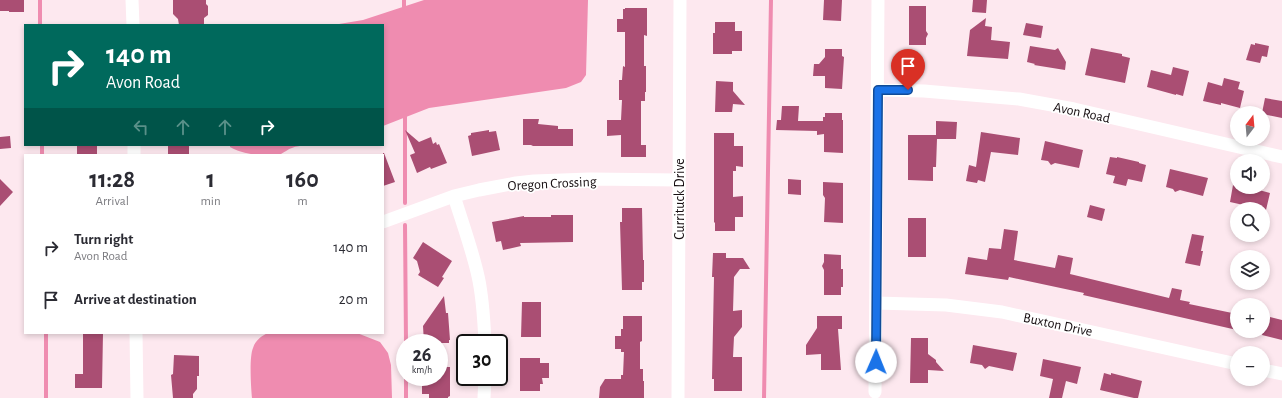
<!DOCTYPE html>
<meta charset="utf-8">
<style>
body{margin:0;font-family:"Alegreya Sans",sans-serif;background:#f7f7f7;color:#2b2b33;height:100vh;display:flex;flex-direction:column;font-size:15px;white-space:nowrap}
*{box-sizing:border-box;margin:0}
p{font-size:13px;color:#7c7c81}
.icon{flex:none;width:22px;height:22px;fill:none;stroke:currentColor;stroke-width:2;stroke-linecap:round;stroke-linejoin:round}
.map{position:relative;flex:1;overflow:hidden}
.side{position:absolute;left:24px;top:154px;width:360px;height:180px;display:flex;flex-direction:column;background:#fff;border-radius:0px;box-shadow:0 2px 6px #0003}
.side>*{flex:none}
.hud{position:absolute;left:24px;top:24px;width:360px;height:122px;border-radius:0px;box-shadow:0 2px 6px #0003;background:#00695c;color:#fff;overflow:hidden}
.needle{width:26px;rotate:16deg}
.tools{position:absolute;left:1230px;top:106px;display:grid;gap:8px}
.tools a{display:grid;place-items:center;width:40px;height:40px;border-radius:50%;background:#fff;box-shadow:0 2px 6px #0003;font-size:20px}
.speed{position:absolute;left:396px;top:334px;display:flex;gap:8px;font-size:20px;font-weight:700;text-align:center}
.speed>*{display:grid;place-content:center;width:52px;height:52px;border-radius:50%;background:#fff;box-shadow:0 2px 6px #0003;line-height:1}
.speed small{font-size:10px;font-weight:400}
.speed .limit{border:2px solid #111;border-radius:6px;background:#fff;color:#111}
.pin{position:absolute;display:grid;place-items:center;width:34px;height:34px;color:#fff;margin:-41px -17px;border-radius:50% 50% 50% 0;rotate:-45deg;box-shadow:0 0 4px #0007}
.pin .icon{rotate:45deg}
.me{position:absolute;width:44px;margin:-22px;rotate:1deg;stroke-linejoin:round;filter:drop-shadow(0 0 3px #0008)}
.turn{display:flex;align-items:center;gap:14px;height:84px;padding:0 16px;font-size:18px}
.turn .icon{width:52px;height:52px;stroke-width:2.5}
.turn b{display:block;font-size:28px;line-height:34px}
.lanes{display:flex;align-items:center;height:38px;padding:0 16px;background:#0003;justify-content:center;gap:20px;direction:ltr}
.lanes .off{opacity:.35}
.eta{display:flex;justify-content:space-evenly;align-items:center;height:68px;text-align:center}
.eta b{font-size:24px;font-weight:700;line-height:28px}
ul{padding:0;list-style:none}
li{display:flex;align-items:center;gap:12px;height:52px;padding:0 16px}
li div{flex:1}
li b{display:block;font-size:15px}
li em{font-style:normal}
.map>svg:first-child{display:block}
</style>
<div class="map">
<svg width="1282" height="398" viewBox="0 0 1282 398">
<rect width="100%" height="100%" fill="#fde8ef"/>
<!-- water -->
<path fill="#ef8cb0" d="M424,0H588L586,75L581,82L566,88L429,108L383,126V25H333L363,20Z
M230,145H305C301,146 296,146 292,148C288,149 285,152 281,154C268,158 241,154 230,147Z
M268,333H357L380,342L388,353L391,365L392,398H252C251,387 249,357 253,348C255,341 261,336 268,333Z"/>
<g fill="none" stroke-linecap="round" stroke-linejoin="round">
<!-- stream -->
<path stroke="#ef8cb0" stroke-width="4" d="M40,0V25
M404,0V12
M405,113V203
M42,145V155
M405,225L406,343
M46,333V398
M406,377V398
M764,398L771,0"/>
</g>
<!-- building -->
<path fill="#aa4e73" d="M0,0H24V12H9V11H0Z
M173,0H206V4L208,6V15L204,18V25H179L178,19L173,14Z
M824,0H842L841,21L823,20Z
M973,0H987L986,13L972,12Z
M909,6H926V31L928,34L926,38V45H909Z
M625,8H647V36L644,35V66H646V92H645V101H641V145H646V157H621V135L607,136V120H621L622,100H619V80H622L623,66L625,67V32H617V19H623V9H625Z
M986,18L985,26L992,27L991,40L1010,42L1008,59L967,56L970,30Z
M715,22H735V31H742V51H732V54H713V33H715Z
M1026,23L1043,26L1041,38L1023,35Z
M1255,43L1269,46L1267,57L1262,56L1260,63L1246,60L1251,44L1255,45Z
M1030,46L1055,50L1058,48L1066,62L1065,70L1034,65L1035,64L1027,62Z
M1091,48L1122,54V56L1130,58L1125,83L1085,75Z
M825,49H842V56L844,57L842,89L825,88V76H813L814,64H819L825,57Z
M1173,67L1189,71L1183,96L1176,94V95L1147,87L1151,70L1171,75Z
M1224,78L1240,82L1238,89L1244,91L1240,108L1221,103V105L1203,101L1208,82L1222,86Z
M716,81L733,82V91L745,105L733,104L732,112H715Z
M1265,98L1282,101V118L1263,114L1262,113Z
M782,106H799L798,121H823V117H825V113H842V120H843V153L824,152V134L817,135V131L776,130L777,120H781Z
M523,119H539L538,124L558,126V129H573V146H533L531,145H523Z
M936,121L957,122L956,139H937L936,167H933V181L908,180V135H936Z
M405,130L419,142L431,137L433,144L436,142L437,145L439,144L447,163L431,169L430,167L417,173L410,155L415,153Z
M489,130V132L496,131L500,150L472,156L468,136L471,135V133Z
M981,132L1020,138L1018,155L991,152L985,182L978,180L977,183L966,181L969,165L976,167Z
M714,133H734V146H743V167L736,166V171H733V197L743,196V217H735V231H715V223L714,222Z
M10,136L11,148L0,149V137Z
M1045,141L1083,150L1079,168L1055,163L1051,165L1048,161L1041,160Z
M77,145H97V155H77Z
M168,145H189V155H168Z
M383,153H384L395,182L383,186Z
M1110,157L1117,158V157L1139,162V163L1146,165L1142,182L1128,179L1126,186L1113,183L1115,176L1106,174Z
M1170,169L1208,178L1203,196L1180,190L1175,192L1173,189L1166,187Z
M0,179L13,192L0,206Z
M788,179L801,180V195L788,194Z
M823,182L843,183V223L824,222L825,198L823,195Z
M1233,185L1237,186V187H1248L1270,193L1266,210L1230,202Z
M1090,205L1105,209L1102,221L1087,217Z
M622,208H642L643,260H644V282H642V290H622L620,222H622Z
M551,215H573V242L520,243L521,246L503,250L501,241L496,242L492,222L524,216V217H551Z
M908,218H926V257H908Z
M1004,229L1018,231L1014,260L1055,268L1058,255L1073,258L1070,274L1169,298L1172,288L1182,290L1180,300L1190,302L1189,304L1237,314V330L1083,295L1084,293L1009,277L1008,280L965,274L968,257L987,260L989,248L1001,249Z
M1192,234L1204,236L1201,251H1203L1200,266L1185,263Z
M423,242L452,261L442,277L444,278L438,287L418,275L420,272L417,261L413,258Z
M713,253H726V258H743L750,269H740L734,277L733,311L742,310V327L734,337L733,357H742V391H714V379H712L714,277H712Z
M824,254L841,255V269H843V287H841V295H824V270L822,266L824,262Z
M444,296L446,313H448L450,340H449V343H424L423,326Z
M522,302H541V337H521Z
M623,316H642V341L640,342V369H643V381H644V398H599L600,387L605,379H621V375H623L624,352H621V349H615V336H621V329H623Z
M817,316H842V329H838L841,370H821V354L806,355V345L817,328Z
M1270,317L1282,320V340L1262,335L1265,322L1268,323Z
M83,333H103L102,388H75V374H83Z
M911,338H928V354L936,360V362L944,371L928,370V383H910Z
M973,345L1017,353L1013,371L989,366L985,369L982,365L970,363Z
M174,355L199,356V376H197V389L193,394V398H173L171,375L173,374Z
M520,358H540V363H549V378H542L543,384H540V391H520Z
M1043,359L1081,367L1077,384L1066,381L1062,398H1049L1053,379L1040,376Z
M439,367H450V396L448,397V398H429V394H422V377H439Z
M1104,373L1111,375V373L1142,381L1138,398H1134L1100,390Z"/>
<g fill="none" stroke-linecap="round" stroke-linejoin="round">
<!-- street -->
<path stroke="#fff" stroke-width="13" d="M132,0L133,25
M878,90L924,91L1019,99L1074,109L1282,157
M134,145V155
M454,196C462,222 472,249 478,276C483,298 484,320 485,343
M383,222L454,196L479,190L516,183L534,181L590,179L679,180
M876,303L946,305L1002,312L1237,364
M136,333L137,398
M1263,370L1282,374
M875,392L878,0
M484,398L485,377
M678,398L680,0"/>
</g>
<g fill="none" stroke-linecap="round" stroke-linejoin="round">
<defs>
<path id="route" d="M876,362L878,90H908"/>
</defs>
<!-- route casing -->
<use href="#route" stroke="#114b97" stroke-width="10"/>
<!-- route -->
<use href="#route" stroke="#1a73e8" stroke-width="7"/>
</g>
<g text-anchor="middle" stroke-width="3.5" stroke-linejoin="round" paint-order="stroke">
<!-- street labels -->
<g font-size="14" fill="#160e11" stroke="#fff">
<text transform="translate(1082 112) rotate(12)" y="5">Avon Road</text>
<text transform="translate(552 183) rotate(-3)" y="5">Oregon Crossing</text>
<text transform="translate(679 199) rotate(-90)" y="5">Currituck Drive</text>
<text transform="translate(1058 324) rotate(12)" y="5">Buxton Drive</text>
</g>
</g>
</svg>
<div class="tools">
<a><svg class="needle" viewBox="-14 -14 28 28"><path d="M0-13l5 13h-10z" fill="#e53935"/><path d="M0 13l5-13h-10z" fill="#7c7c81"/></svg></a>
<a><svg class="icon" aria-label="sound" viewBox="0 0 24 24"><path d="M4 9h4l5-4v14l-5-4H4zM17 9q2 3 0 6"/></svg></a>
<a><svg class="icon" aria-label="search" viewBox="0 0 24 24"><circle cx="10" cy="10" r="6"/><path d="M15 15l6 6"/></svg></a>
<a><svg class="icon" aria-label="layers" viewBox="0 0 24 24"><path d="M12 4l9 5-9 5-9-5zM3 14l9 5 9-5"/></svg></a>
<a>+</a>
<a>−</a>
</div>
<div class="speed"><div>26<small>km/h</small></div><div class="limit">30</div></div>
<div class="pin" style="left:908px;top:90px;background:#d93025"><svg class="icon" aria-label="arrive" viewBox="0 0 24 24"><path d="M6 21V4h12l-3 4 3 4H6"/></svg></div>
<svg class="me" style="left:876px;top:362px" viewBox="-20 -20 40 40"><circle r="19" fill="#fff"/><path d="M0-13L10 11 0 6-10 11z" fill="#1a73e8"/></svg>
<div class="hud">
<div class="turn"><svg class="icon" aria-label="right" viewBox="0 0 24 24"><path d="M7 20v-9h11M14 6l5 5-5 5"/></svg><div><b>140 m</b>Avon Road</div></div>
<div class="lanes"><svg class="icon off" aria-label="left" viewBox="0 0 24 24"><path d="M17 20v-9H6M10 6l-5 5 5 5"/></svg><svg class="icon off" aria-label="ahead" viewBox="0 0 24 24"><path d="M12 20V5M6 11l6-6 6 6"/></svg><svg class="icon off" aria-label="ahead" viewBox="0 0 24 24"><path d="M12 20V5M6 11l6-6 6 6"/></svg><svg class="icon" aria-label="right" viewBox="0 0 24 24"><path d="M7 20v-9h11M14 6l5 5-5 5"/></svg></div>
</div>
<section class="side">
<div class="eta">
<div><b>11:28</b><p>Arrival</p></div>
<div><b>1</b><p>min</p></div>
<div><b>160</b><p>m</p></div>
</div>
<ul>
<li><svg class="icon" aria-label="right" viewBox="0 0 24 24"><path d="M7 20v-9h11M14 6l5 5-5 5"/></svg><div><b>Turn right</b><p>Avon Road</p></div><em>140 m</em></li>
<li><svg class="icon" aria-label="arrive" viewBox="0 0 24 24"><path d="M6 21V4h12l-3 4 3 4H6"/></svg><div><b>Arrive at destination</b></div><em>20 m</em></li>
</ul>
</section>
</div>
